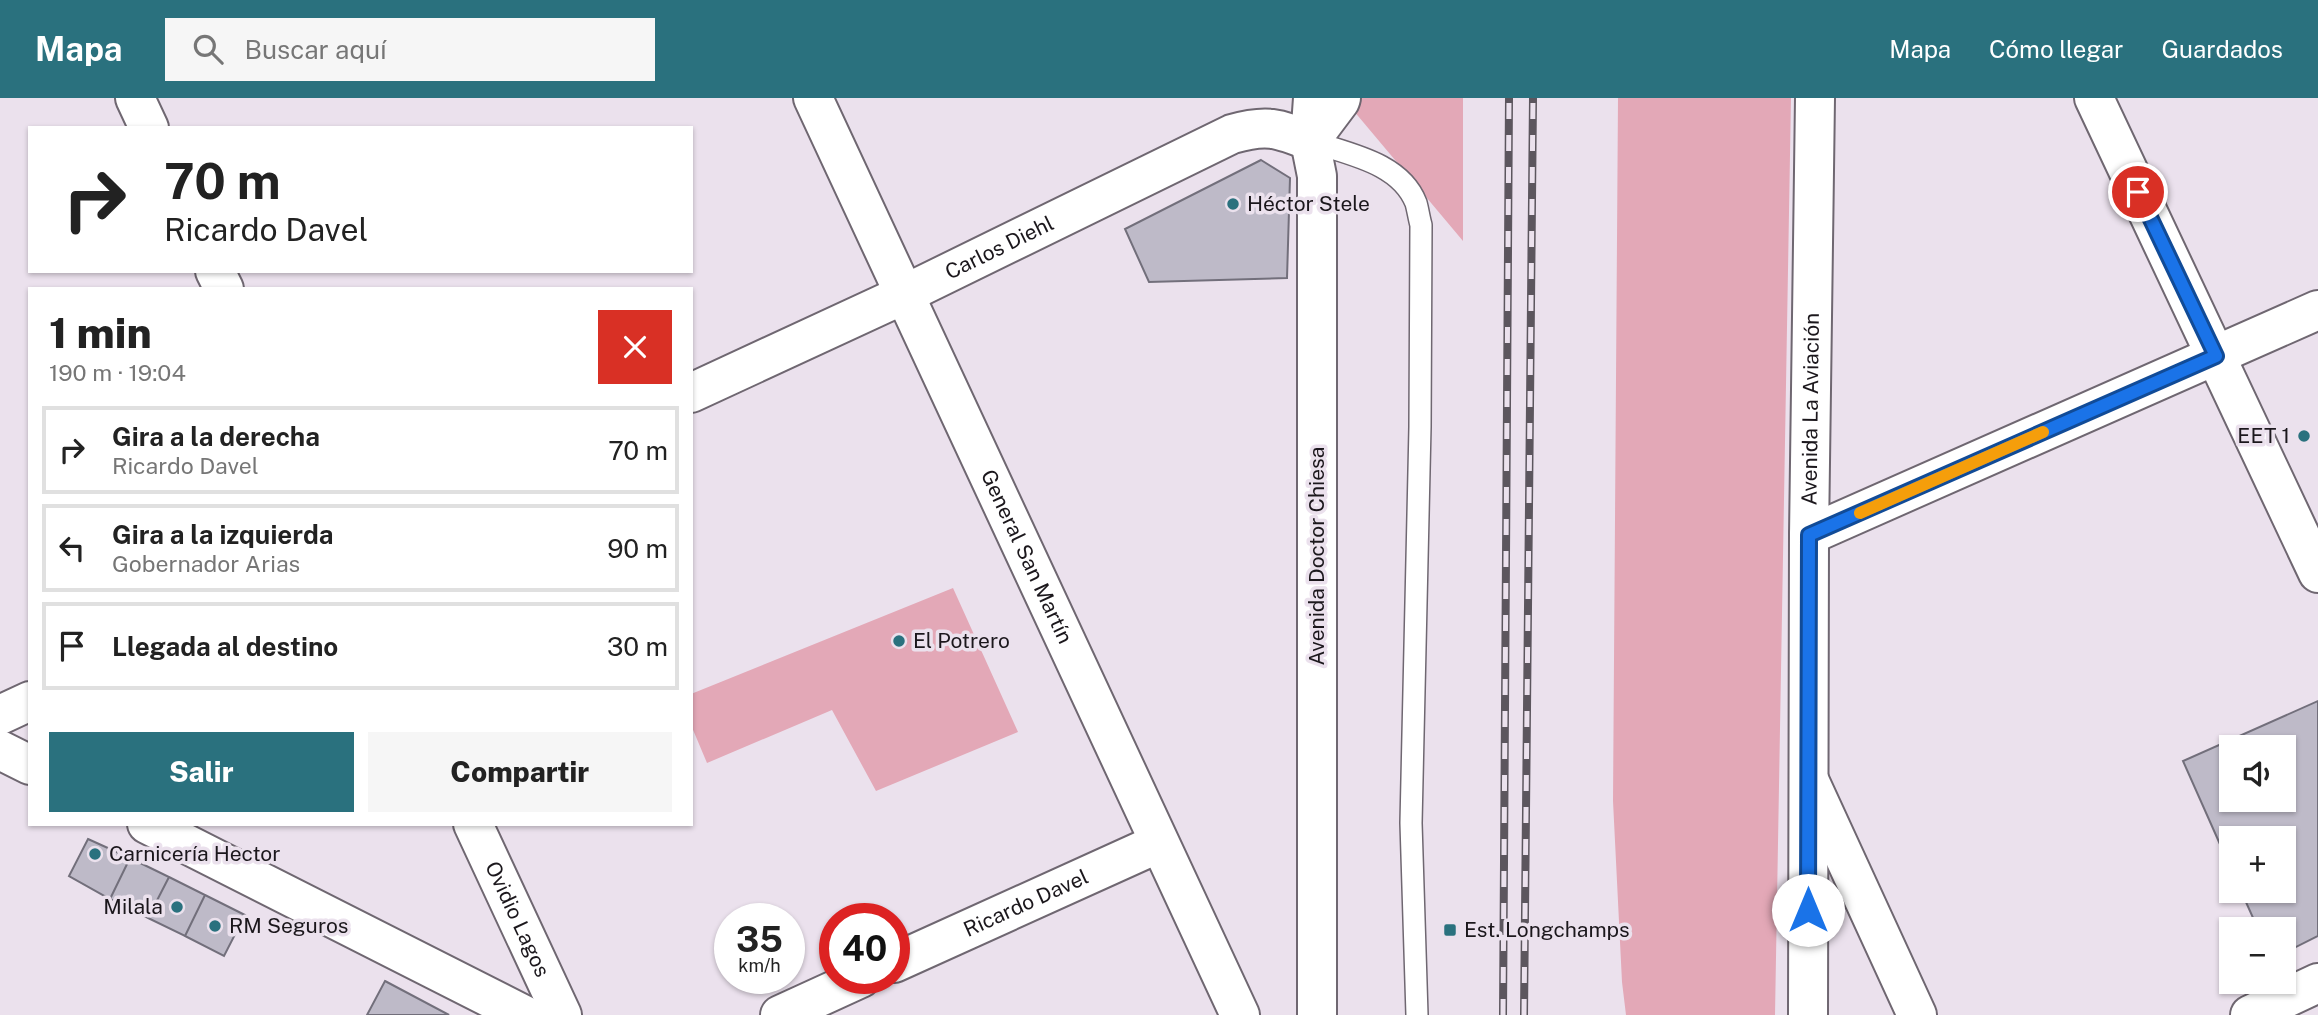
<!DOCTYPE html>
<html lang="es">
<meta charset="utf-8">
<style>
body{margin:0;font-family:"Public Sans",sans-serif;background:#f6f6f6;color:#222;height:100vh;display:flex;flex-direction:column;font-size:26px;white-space:nowrap}
*{box-sizing:border-box;margin:0}
p{font-size:23px;color:#767676}
.icon{flex:none;width:38px;height:38px;fill:none;stroke:currentColor;stroke-width:2;stroke-linecap:round;stroke-linejoin:round}
.map{position:relative;flex:1;overflow:hidden}
.details{position:absolute;left:28px;top:189px;width:665px;height:539px;display:flex;flex-direction:column;background:#fff;border-radius:0px;box-shadow:0 2px 5px #0004}
.details>*{flex:none}
.top-card{position:absolute;left:28px;top:28px;width:665px;height:147px;border-radius:0px;box-shadow:0 2px 5px #0004;background:#fff;color:#222;overflow:hidden}
.fabs{position:absolute;left:2219px;top:637px;display:grid;gap:14px}
.fabs a{display:grid;place-items:center;width:77px;height:77px;border-radius:0px;background:#fff;box-shadow:0 2px 5px #0004;font-size:35px}
.speed{position:absolute;left:714px;top:805px;display:flex;gap:14px;font-size:35px;font-weight:700;text-align:center}
.speed>*{display:grid;place-content:center;width:91px;height:91px;border-radius:50%;background:#fff;box-shadow:0 2px 5px #0004;line-height:1}
.speed small{font-size:18px;font-weight:400}
.speed .limit{border:10px solid #d22;background:#fff;color:#111}
.pin{position:absolute;display:grid;place-items:center;width:60px;height:60px;color:#fff;margin:-30px;border:4px solid #fff;border-radius:50%;box-shadow:0 2px 7px #0007}
.me{position:absolute;width:77px;margin:-38px;rotate:0deg;stroke-linejoin:round;filter:drop-shadow(0 0 5px #0008)}
.turn{display:flex;align-items:center;gap:24px;height:147px;padding:0 21px;font-size:32px}
.turn .icon{width:91px;height:91px;stroke-width:2.5}
.turn b{display:block;font-size:49px;line-height:60px}
.round{display:grid;place-items:center;flex:none;width:74px;height:74px;border-radius:0px;background:#f6f6f6}
.headline{display:flex;align-items:center;justify-content:space-between;height:119px;padding:0 21px}
h1{font-size:42px;font-weight:800;line-height:52px}
.button{display:flex;gap:14px;margin-top:auto;padding:14px 21px}
.button a{flex:1;height:80px;border-radius:0px;background:#2a717e;color:#fff;font-size:28px;font-weight:800;line-height:80px;text-align:center}
.button a+a{background:#f6f6f6;color:#222}
ul{padding:0;list-style:none}
li{display:flex;align-items:center;gap:21px;height:88px;margin:0 14px 10px;padding:0 7px;border:4px solid #e0e0e0;border-radius:0px}
li div{flex:1}
li b{display:block;font-size:26px}
li em{font-style:normal}
header{display:flex;align-items:center;gap:42px;box-sizing:border-box;height:98px;padding:0 35px;background:#2a717e;color:#fff}
header strong{font-size:33px}
nav{display:flex;gap:38px;margin-inline-start:auto;font-size:24px}
.search{width:490px;height:63px;background:#f6f6f6;display:flex;align-items:center;gap:18px;box-sizing:border-box;padding:0 24px;border-radius:0px;color:#767676;font-size:26px}
.map>svg:first-child{display:block}
</style>
<header>
<strong>Mapa</strong>
<div class="search"><svg class="icon" aria-label="search" viewBox="0 0 24 24"><circle cx="10" cy="10" r="6"/><path d="M15 15l6 6"/></svg>Buscar aquí</div>
<nav><a>Mapa</a><a>Cómo llegar</a><a>Guardados</a></nav>
</header>
<div class="map">
<svg width="2318" height="917" viewBox="0 0 2318 917">
<rect width="100%" height="100%" fill="#ebe1ed"/>
<!-- green -->
<path fill="#e3a8b7" d="M1353,0H1463V143L1353,12Z
M1618,0H1791L1775,917H1626L1622,884L1613,703Z
M953,490L1018,634L876,693L832,612L707,665L691,627V596Z"/>
<!-- building -->
<path fill="#bebac8" stroke="#726f7b" stroke-width="2" fill-rule="evenodd" d="M1261,62L1290,80L1287,180L1149,184L1125,131Z
M2318,603V838L2284,855V831H2258L2241,793H2284V740H2231V771L2183,663ZM2231,649H2284V702H2231Z
M88,741L130,760L110,801L69,778Z
M130,760L169,779L148,820L110,801Z
M169,779L205,797L185,838L148,820Z
M205,797L245,817L224,858L185,838Z
M385,883L449,917H367Z"/>
<g fill="none" stroke-linecap="round" stroke-linejoin="round">
<defs>
<path id="lane" d="M1310,43C1347,56 1400,64 1416,105C1418,112 1419,120 1421,127L1420,329L1411,725L1417,917"/>
<g id="street">
<path d="M135,0L149,30"/>
<path d="M215,173L224,191"/>
<path d="M1809,437L2318,212"/>
<path d="M0,652L30,667"/>
<path d="M1809,682L1917,917"/>
<path d="M147,726L524,917"/>
<path id="s1" d="M473,726L562,917"/>
<path id="s2" d="M894,865L1159,745"/>
<path d="M780,917L861,880"/>
<path d="M2250,917L2318,885"/>
</g>
<g id="secondary">
<path id="s3" d="M813,0L1240,917"/>
<path d="M1313,0L1310,43L1317,78V917"/>
<path d="M2094,0L2318,475"/>
<path d="M1310,43L1340,3L1341,0"/>
<path id="s4" d="M691,295L905,196L1232,36C1267,26 1277,30 1310,43"/>
<path d="M0,617L30,603"/>
<path id="s5" d="M1808,917L1809,437L1815,0"/>
</g>
</defs>
<!-- lane casing -->
<use href="#lane" stroke="#6f6771" stroke-width="24"/>
<!-- street casing -->
<use href="#street" stroke="#6f6771" stroke-width="42"/>
<!-- secondary casing -->
<use href="#secondary" stroke="#6f6771" stroke-width="42"/>
<!-- lane -->
<use href="#lane" stroke="#fff" stroke-width="21"/>
<!-- street -->
<use href="#street" stroke="#fff" stroke-width="38"/>
<!-- secondary -->
<use href="#secondary" stroke="#fff" stroke-width="38"/>
<defs>
<path id="rail" d="M1503,917L1509,0
M1524,917L1533,0"/>
</defs>
<!-- rail casing -->
<use href="#rail" stroke="#5c565e" stroke-width="8"/>
<!-- rail -->
<use href="#rail" stroke="#ebe1ed" stroke-width="5" stroke-dasharray="16" stroke-linecap="butt"/>
</g>
<g fill="none" stroke-linecap="round" stroke-linejoin="round">
<defs>
<path id="route" d="M1808,812L1809,437L2216,258L2138,94"/>
</defs>
<!-- route casing -->
<use href="#route" stroke="#114b97" stroke-width="18"/>
<!-- route -->
<use href="#route" stroke="#1a73e8" stroke-width="12"/>
<!-- slow -->
<path stroke="#f59e0b" stroke-width="12" d="M1860,415L2043,334"/>
</g>
<!-- markers -->
<g fill="#2a717e" stroke="#ebe1ed" stroke-width="2.5">
<circle cx="1233" cy="106" r="7"/>
<circle cx="2304" cy="338" r="7"/>
<circle cx="899" cy="543" r="7"/>
<circle cx="95" cy="756" r="7"/>
<circle cx="177" cy="809" r="7"/>
<circle cx="215" cy="828" r="7"/>
<rect x="1443" y="825" width="14" height="14" rx="3.5"/>
</g>
<g text-anchor="middle" stroke-width="7" stroke-linejoin="round" paint-order="stroke">
<!-- poi labels -->
<g font-size="21" fill="#1b171c" stroke="#ebe1ed" text-anchor="start">
<text x="1247" y="113">Héctor Stele</text>
<text x="2290" y="345" text-anchor="end">EET 1</text>
<text x="913" y="550">El Potrero</text>
<text x="109" y="763">Carnicería Hector</text>
<text x="163" y="816" text-anchor="end">Milala</text>
<text x="229" y="835">RM Seguros</text>
<text x="1464" y="839">Est. Longchamps</text>
</g>
<!-- street labels -->
<g font-size="21" fill="#1b171c" stroke="#ebe1ed">
<text dy="7" stroke="none"><textPath href="#s4" startOffset="341">Carlos Diehl</textPath></text>
<text dy="7" stroke="none"><textPath href="#s5" startOffset="606">Avenida La Aviación</textPath></text>
<text dy="7" stroke="none"><textPath href="#s3" startOffset="506">General San Martín</textPath></text>
<text transform="translate(1317 458) rotate(-90)" y="7">Avenida Doctor Chiesa</text>
<text dy="7" stroke="none"><textPath href="#s2" startOffset="145">Ricardo Davel</textPath></text>
<text dy="7" stroke="none"><textPath href="#s1" startOffset="105">Ovidio Lagos</textPath></text>
</g>
</g>
</svg>
<div class="fabs">
<a><svg class="icon" aria-label="sound" viewBox="0 0 24 24"><path d="M4 9h4l5-4v14l-5-4H4zM17 9q2 3 0 6"/></svg></a>
<a>+</a>
<a>−</a>
</div>
<div class="speed"><div>35<small>km/h</small></div><div class="limit">40</div></div>
<div class="pin" style="left:2138px;top:94px;background:#d93025"><svg class="icon" aria-label="arrive" viewBox="0 0 24 24"><path d="M6 21V4h12l-3 4 3 4H6"/></svg></div>
<svg class="me" style="left:1808px;top:812px" viewBox="-20 -20 40 40"><circle r="19" fill="#fff"/><path d="M0-13L10 11 0 6-10 11z" fill="#1a73e8"/></svg>
<div class="top-card">
<div class="turn"><svg class="icon" aria-label="right" viewBox="0 0 24 24"><path d="M7 20v-9h11M14 6l5 5-5 5"/></svg><div><b>70 m</b>Ricardo Davel</div></div>
</div>
<section class="details">
<div class="headline"><div><h1>1 min</h1><p>190 m · 19:04</p></div><a class="round" style="background:#d93025;color:#fff"><svg class="icon" aria-label="close" viewBox="0 0 24 24"><path d="M6 6l12 12M18 6L6 18"/></svg></a></div>
<ul>
<li><svg class="icon" aria-label="right" viewBox="0 0 24 24"><path d="M7 20v-9h11M14 6l5 5-5 5"/></svg><div><b>Gira a la derecha</b><p>Ricardo Davel</p></div><em>70 m</em></li>
<li><svg class="icon" aria-label="left" viewBox="0 0 24 24"><path d="M17 20v-9H6M10 6l-5 5 5 5"/></svg><div><b>Gira a la izquierda</b><p>Gobernador Arias</p></div><em>90 m</em></li>
<li><svg class="icon" aria-label="arrive" viewBox="0 0 24 24"><path d="M6 21V4h12l-3 4 3 4H6"/></svg><div><b>Llegada al destino</b></div><em>30 m</em></li>
</ul>
<div class="button"><a>Salir</a><a>Compartir</a></div>
</section>
</div>
